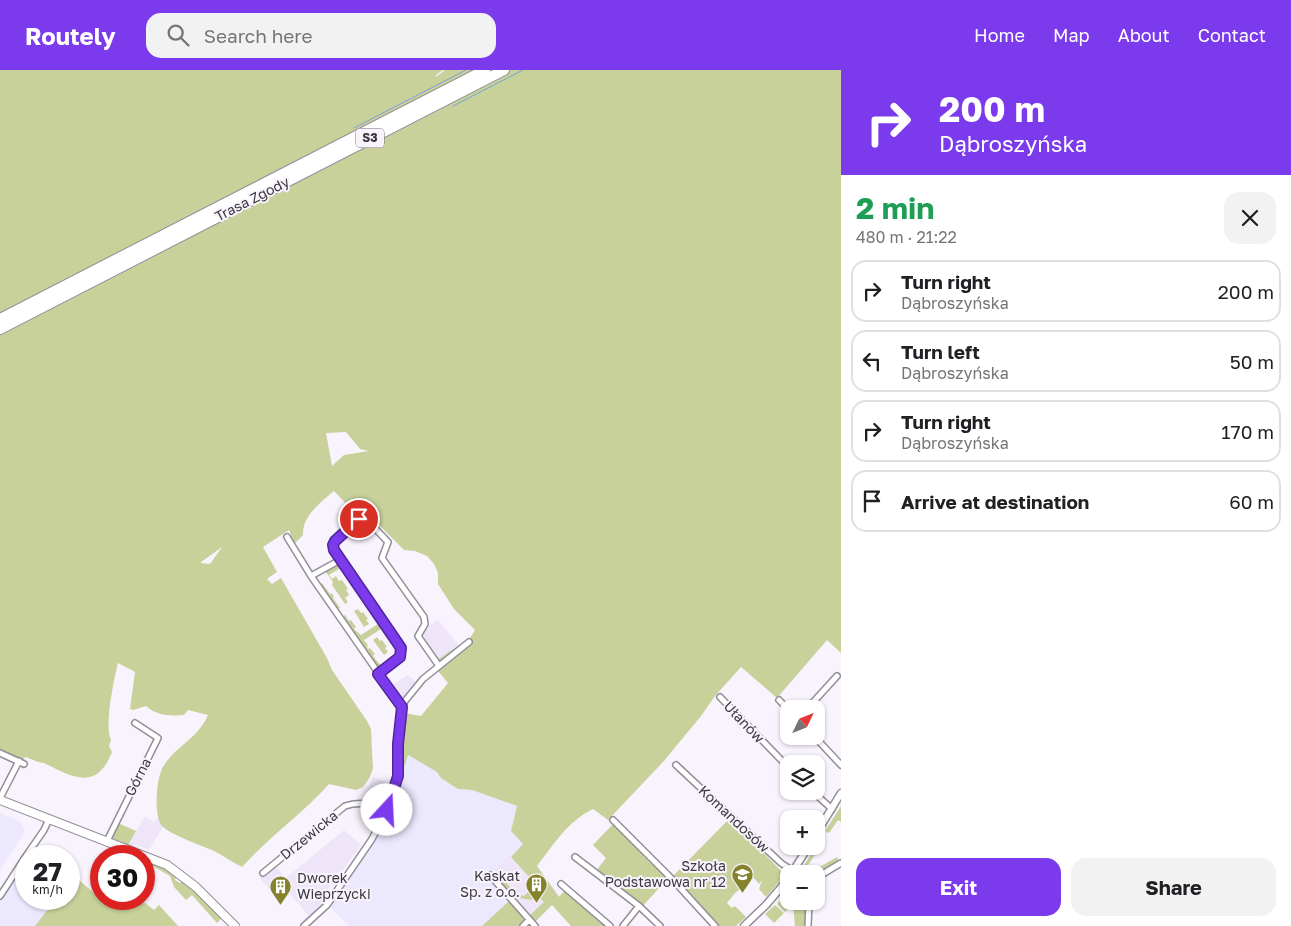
<!DOCTYPE html>
<meta charset="utf-8">
<style>
body{margin:0;font-family:"Golos Text",sans-serif;background:#f2f2f2;color:#202124;height:100vh;display:flex;flex-direction:column;font-size:19px;white-space:nowrap}
*{box-sizing:border-box;margin:0}
p{font-size:16px;color:#757577}
.icon{flex:none;width:28px;height:28px;fill:none;stroke:currentColor;stroke-width:2;stroke-linecap:round;stroke-linejoin:round}
.map{position:relative;flex:1;overflow:hidden}
.details{display:flex;flex-direction:column;background:#fff;width:450px}
.details>*{flex:none}
.banner{background:#7c3aed;color:#fff;overflow:hidden}
.needle{width:32px;rotate:47deg}
.fabs{position:absolute;left:780px;top:630px;display:grid;gap:10px}
.fabs a{display:grid;place-items:center;width:45px;height:45px;border-radius:10px;background:#fff;box-shadow:0 1px 4px #0004;font-size:25px}
.speed{position:absolute;left:15px;top:775px;display:flex;gap:10px;font-size:25px;font-weight:700;text-align:center}
.speed>*{display:grid;place-content:center;width:65px;height:65px;border-radius:50%;background:#fff;box-shadow:0 1px 4px #0004;line-height:1}
.speed small{font-size:12px;font-weight:400}
.speed .limit{border:8px solid #d22;background:#fff;color:#111}
.pin{position:absolute;display:grid;place-items:center;width:42px;height:42px;color:#fff;margin:-21px;border:2px solid #fff;border-radius:50%;box-shadow:0 1px 5px #0007}
.me{position:absolute;width:55px;margin:-28px;rotate:20deg;stroke-linejoin:round;filter:drop-shadow(0 0 4px #0008)}
.turn{display:flex;align-items:center;gap:18px;height:105px;padding:0 15px;font-size:22px}
.turn .icon{width:65px;height:65px;stroke-width:2.5}
.turn b{display:block;font-size:35px;line-height:42px}
.round{display:grid;place-items:center;flex:none;width:52px;height:52px;border-radius:15px;background:#f2f2f2}
.headline{display:flex;align-items:center;justify-content:space-between;height:85px;padding:0 15px}
h1{font-size:30px;font-weight:700;line-height:38px;color:#1e9e55}
.cta{display:flex;gap:10px;margin-top:auto;padding:10px 15px}
.cta a{flex:1;height:58px;border-radius:15px;background:#7c3aed;color:#fff;font-size:20px;font-weight:700;line-height:58px;text-align:center}
.cta a+a{background:#f2f2f2;color:#202124}
ul{padding:0;list-style:none}
li{display:flex;align-items:center;gap:15px;height:62px;margin:0 10px 8px;padding:0 5px;border:2px solid #e0e0e0;border-radius:15px}
li div{flex:1}
li b{display:block;font-size:19px}
li em{font-style:normal}
header{display:flex;align-items:center;gap:30px;box-sizing:border-box;height:70px;padding:0 25px;background:#7c3aed;color:#fff}
header strong{font-size:24px}
nav{display:flex;gap:28px;margin-inline-start:auto;font-size:18px}
.search{width:350px;height:45px;background:#f2f2f2;display:flex;align-items:center;gap:12px;box-sizing:border-box;padding:0 18px;border-radius:15px;color:#757577;font-size:19px}
main{display:flex;flex:1;min-height:0}
.map>svg:first-child{display:block}
</style>
<header>
<strong>Routely</strong>
<div class="search"><svg class="icon" aria-label="search" viewBox="0 0 24 24"><circle cx="10" cy="10" r="6"/><path d="M15 15l6 6"/></svg>Search here</div>
<nav><a>Home</a><a>Map</a><a>About</a><a>Contact</a></nav>
</header>
<main>
<div class="map">
<svg width="841" height="856" viewBox="0 0 841 856">
<rect width="100%" height="100%" fill="#f9f3fe"/>
<!-- built -->
<path fill="#efe5f9" d="M437,549L459,575L437,590L420,565Z
M408,605L417,613L409,623L398,630L389,617Z
M373,706L390,716L385,733L367,722Z
M145,746L154,752L158,747L163,757L149,780L134,774L133,776L128,775Z
M344,760L361,775L328,820L325,831L309,846L281,814L272,822L260,808L276,796L286,808Z
M509,785L530,808L539,799L560,827L534,853L489,803Z"/>
<!-- industrial -->
<path fill="#ece9ff" d="M407,685L438,702L441,708L458,719L472,720L517,736L511,761L524,774L511,787L508,785L486,806L509,831L482,856H349L329,837L372,775L392,741Z
M0,743L21,752L25,762L0,800Z
M26,792V829H56L35,856H0V831Z"/>
<!-- green -->
<path fill="#c7d199" fill-rule="evenodd" d="M0,0H443L436,5V7L445,0H841V583L827,570L777,628L741,597L715,626L701,646L663,692L608,750L593,739C568,751 554,774 537,796L559,827L565,820L607,856H571L552,835L534,853L529,846L544,832L537,825L531,830L519,828L522,825L524,826L535,816L529,810L530,808L511,787L523,774L511,761L517,736L472,720L458,719L441,708L437,702L408,685L400,710V667L404,643L421,646L448,613L438,601L437,590L470,568L475,560L454,539L438,514V503L434,494L427,486L415,481L404,480L367,443L364,446H358L334,421C321,432 302,446 303,465L293,475L289,468L291,465L289,460L263,477L277,502L267,509L272,514L281,508L327,588L332,600L367,651L371,659L372,682L373,698L370,707L363,717L356,720L329,714C302,744 269,767 242,797C232,792 222,785 212,780C200,775 172,765 163,757C153,748 156,708 163,697C175,676 197,670 208,645L188,640L184,645C170,646 157,646 146,636L133,640L130,639L135,602L118,593C114,608 104,658 111,670L109,676L112,682C109,688 107,695 102,699C87,718 61,701 44,693C38,693 32,689 25,687L22,692L0,682ZM346,362L360,379L369,381L344,385L332,396L326,363ZM222,477L210,494L201,493V492Z
M338,494L342,497L329,505L332,509L336,506L339,511L342,510L348,519L346,520L349,525L345,528L348,532L345,534L332,515L333,512L325,501Z
M322,513L330,524L332,523L334,527L333,528L340,538L337,539L320,515Z
M358,539L361,543L363,542L368,549L366,550L369,554L364,557L354,541Z
M345,545L349,551L351,550L356,557L354,559L361,565L381,552L384,557L364,570L368,575L367,576L368,579L370,578L375,584L373,586L382,597L379,599L342,547Z
M377,567L380,571L382,570L387,577L385,578L388,582L384,585L373,570Z
M841,736V752L838,750L829,763L825,761Z
M730,748L785,805L766,827L759,819L762,810L759,814L754,808L735,823L727,833L732,838L735,836L746,847L736,856H717L672,807Z
M118,753L136,761L128,775L111,768Z
M613,754L649,792L668,808L642,837L596,801L606,788L593,775Z
M822,767L825,769L805,800L809,803L837,787L839,792L816,805L800,804L801,800Z
M144,791L159,796L176,806L175,810L180,813L183,811L222,848L217,853L192,825L186,830L174,817L170,806Z
M497,802L516,824L512,828L495,808Z
M73,805L101,829H140L154,840L159,835L178,856H35L56,829H69V811Z
M789,822V831H806L805,856H795L793,835L785,842L777,834Z
M509,831L524,849V852L520,856H482Z
M775,835L784,843L774,853L765,844Z"/>
<g fill="none" stroke-linecap="round" stroke-linejoin="round">
<!-- stream -->
<path stroke="#7ba1db" stroke-width="1" d="M453,36L523,0
M354,58L466,0"/>
<defs>
<path id="minor" d="M287,467L311,506L402,637
M311,506L340,490
M378,604L400,587L401,578L340,490L333,475L335,471L362,448L366,449L388,472L382,488L424,547L425,554L418,566L439,596
M720,627L789,698
M779,630L789,640
M807,639L837,606
M814,666L841,695
M0,683L24,694
M676,695L781,793L793,801
M812,721L832,739
M0,728L19,691
M613,750L673,810L715,856
M107,771L158,668L135,653
M26,786L44,760L49,749
M575,787L639,836L660,856
M263,803L345,736C359,731 374,734 387,740
M490,805L535,856
M816,808L841,793
M561,814L610,856
M0,826L26,786
M304,856L327,835L372,769L387,740L398,706V675L402,637L405,631L423,609L469,572
M523,856L529,850
M623,856L639,836
M808,856L809,831"/>
<path id="tertiary" d="M816,764L841,723
M791,804L809,776
M744,856L766,835L789,808"/>
<path id="secondary" d="M0,730L167,795L196,817L235,856"/>
<path id="motorway" d="M0,249L485,0
M0,259L504,0"/>
</defs>
<!-- minor casing -->
<use href="#minor" stroke="#938d99" stroke-width="8"/>
<!-- tertiary casing -->
<use href="#tertiary" stroke="#938d99" stroke-width="9"/>
<!-- secondary casing -->
<use href="#secondary" stroke="#938d99" stroke-width="10"/>
<!-- motorway casing -->
<use href="#motorway" stroke="#938d99" stroke-width="12"/>
<!-- minor -->
<use href="#minor" stroke="#fff" stroke-width="5"/>
<!-- tertiary -->
<use href="#tertiary" stroke="#fff" stroke-width="6"/>
<!-- secondary -->
<use href="#secondary" stroke="#fff" stroke-width="8"/>
<!-- motorway -->
<use href="#motorway" stroke="#fff" stroke-width="10"/>
</g>
<g fill="none" stroke-linecap="round" stroke-linejoin="round">
<defs>
<path id="route" d="M359,449L335,471L333,475L334,480L401,578L400,587L378,604L402,637L398,674V706L387,740"/>
</defs>
<!-- route casing -->
<use href="#route" stroke="#51269a" stroke-width="12"/>
<!-- route -->
<use href="#route" stroke="#7c3aed" stroke-width="9"/>
</g>
<!-- icons -->
<defs>
<symbol id="school-pin" viewBox="-11 -11 22 30"><path d="M0 17L-7.5 6A9.5 9.5 0 1 1 7.5 6Z" fill="#84832c" stroke="#f9f3fe"/><path d="M0-5L7-2L0 1L-7-2ZM-4 1L0 2.5L4 1V4Q0 6-4 4Z" fill="#fff"/></symbol>
<symbol id="building-pin" viewBox="-11 -11 22 30"><path d="M0 17L-7.5 6A9.5 9.5 0 1 1 7.5 6Z" fill="#84832c" stroke="#f9f3fe"/><path d="M-4-6H4V6H1V3H-1V6H-4ZM-2.5-4.3h1.7v1.8h-1.7ZM.8-4.3h1.7v1.8H.8ZM-2.5-1h1.7V.8h-1.7ZM.8-1h1.7V.8H.8Z" fill="#fff"/></symbol>
</defs>
<g fill-rule="evenodd">
<use href="#school-pin" x="730" y="792" width="25" height="34"/>
<use href="#building-pin" x="524" y="802" width="25" height="34"/>
<use href="#building-pin" x="268" y="804" width="25" height="34"/>
</g>
<g text-anchor="middle" stroke-width="4" stroke-linejoin="round" paint-order="stroke">
<!-- shield labels -->
<rect fill="#f9f3fe" stroke="#747178" stroke-width="1" x="356" y="58.5" width="28" height="19" rx="4"/>
<g font-size="12" font-weight="bold" fill="#3b393e">
<text x="370" y="72">S3</text>
</g>
<!-- street labels -->
<g font-size="14" fill="#3b393e" stroke="#f9f3fe">
<text transform="translate(252 129) rotate(-27)" y="5">Trasa Zgody</text>
<text transform="translate(744 652) rotate(46)" y="5">Ułanów</text>
<text transform="translate(138 707) rotate(-63)" y="5">Górna</text>
<text transform="translate(734 749) rotate(43)" y="5">Komandosów</text>
<text transform="translate(309 765) rotate(-39)" y="5">Drzewicka</text>
</g>
<!-- poi labels -->
<g font-size="14" fill="#3b393e" stroke="#f9f3fe" text-anchor="end">
<text x="726" y="801">Szkoła<tspan x="726" dy="16">Podstawowa nr 12</tspan></text>
<text x="520" y="811">Kaskat<tspan x="520" dy="16">Sp. z o.o.</tspan></text>
<text x="297" y="813" text-anchor="start">Dworek<tspan x="297" dy="16">Wieprzycki</tspan></text>
</g>
</g>
</svg>
<div class="fabs">
<a><svg class="needle" viewBox="-14 -14 28 28"><path d="M0-13l5 13h-10z" fill="#e53935"/><path d="M0 13l5-13h-10z" fill="#757577"/></svg></a>
<a><svg class="icon" aria-label="layers" viewBox="0 0 24 24"><path d="M12 4l9 5-9 5-9-5zM3 14l9 5 9-5"/></svg></a>
<a>+</a>
<a>−</a>
</div>
<div class="speed"><div>27<small>km/h</small></div><div class="limit">30</div></div>
<div class="pin" style="left:359px;top:449px;background:#d93025"><svg class="icon" aria-label="arrive" viewBox="0 0 24 24"><path d="M6 21V4h12l-3 4 3 4H6"/></svg></div>
<svg class="me" style="left:387px;top:740px" viewBox="-20 -20 40 40"><circle r="19" fill="#fff"/><path d="M0-13L10 11 0 6-10 11z" fill="#7c3aed"/></svg>
</div>
<section class="details">
<div class="banner">
<div class="turn"><svg class="icon" aria-label="right" viewBox="0 0 24 24"><path d="M7 20v-9h11M14 6l5 5-5 5"/></svg><div><b>200 m</b>Dąbroszyńska</div></div>
</div>
<div class="headline"><div><h1>2 min</h1><p>480 m · 21:22</p></div><a class="round"><svg class="icon" aria-label="close" viewBox="0 0 24 24"><path d="M6 6l12 12M18 6L6 18"/></svg></a></div>
<ul>
<li><svg class="icon" aria-label="right" viewBox="0 0 24 24"><path d="M7 20v-9h11M14 6l5 5-5 5"/></svg><div><b>Turn right</b><p>Dąbroszyńska</p></div><em>200 m</em></li>
<li><svg class="icon" aria-label="left" viewBox="0 0 24 24"><path d="M17 20v-9H6M10 6l-5 5 5 5"/></svg><div><b>Turn left</b><p>Dąbroszyńska</p></div><em>50 m</em></li>
<li><svg class="icon" aria-label="right" viewBox="0 0 24 24"><path d="M7 20v-9h11M14 6l5 5-5 5"/></svg><div><b>Turn right</b><p>Dąbroszyńska</p></div><em>170 m</em></li>
<li><svg class="icon" aria-label="arrive" viewBox="0 0 24 24"><path d="M6 21V4h12l-3 4 3 4H6"/></svg><div><b>Arrive at destination</b></div><em>60 m</em></li>
</ul>
<div class="cta"><a>Exit</a><a>Share</a></div>
</section>
</main>
